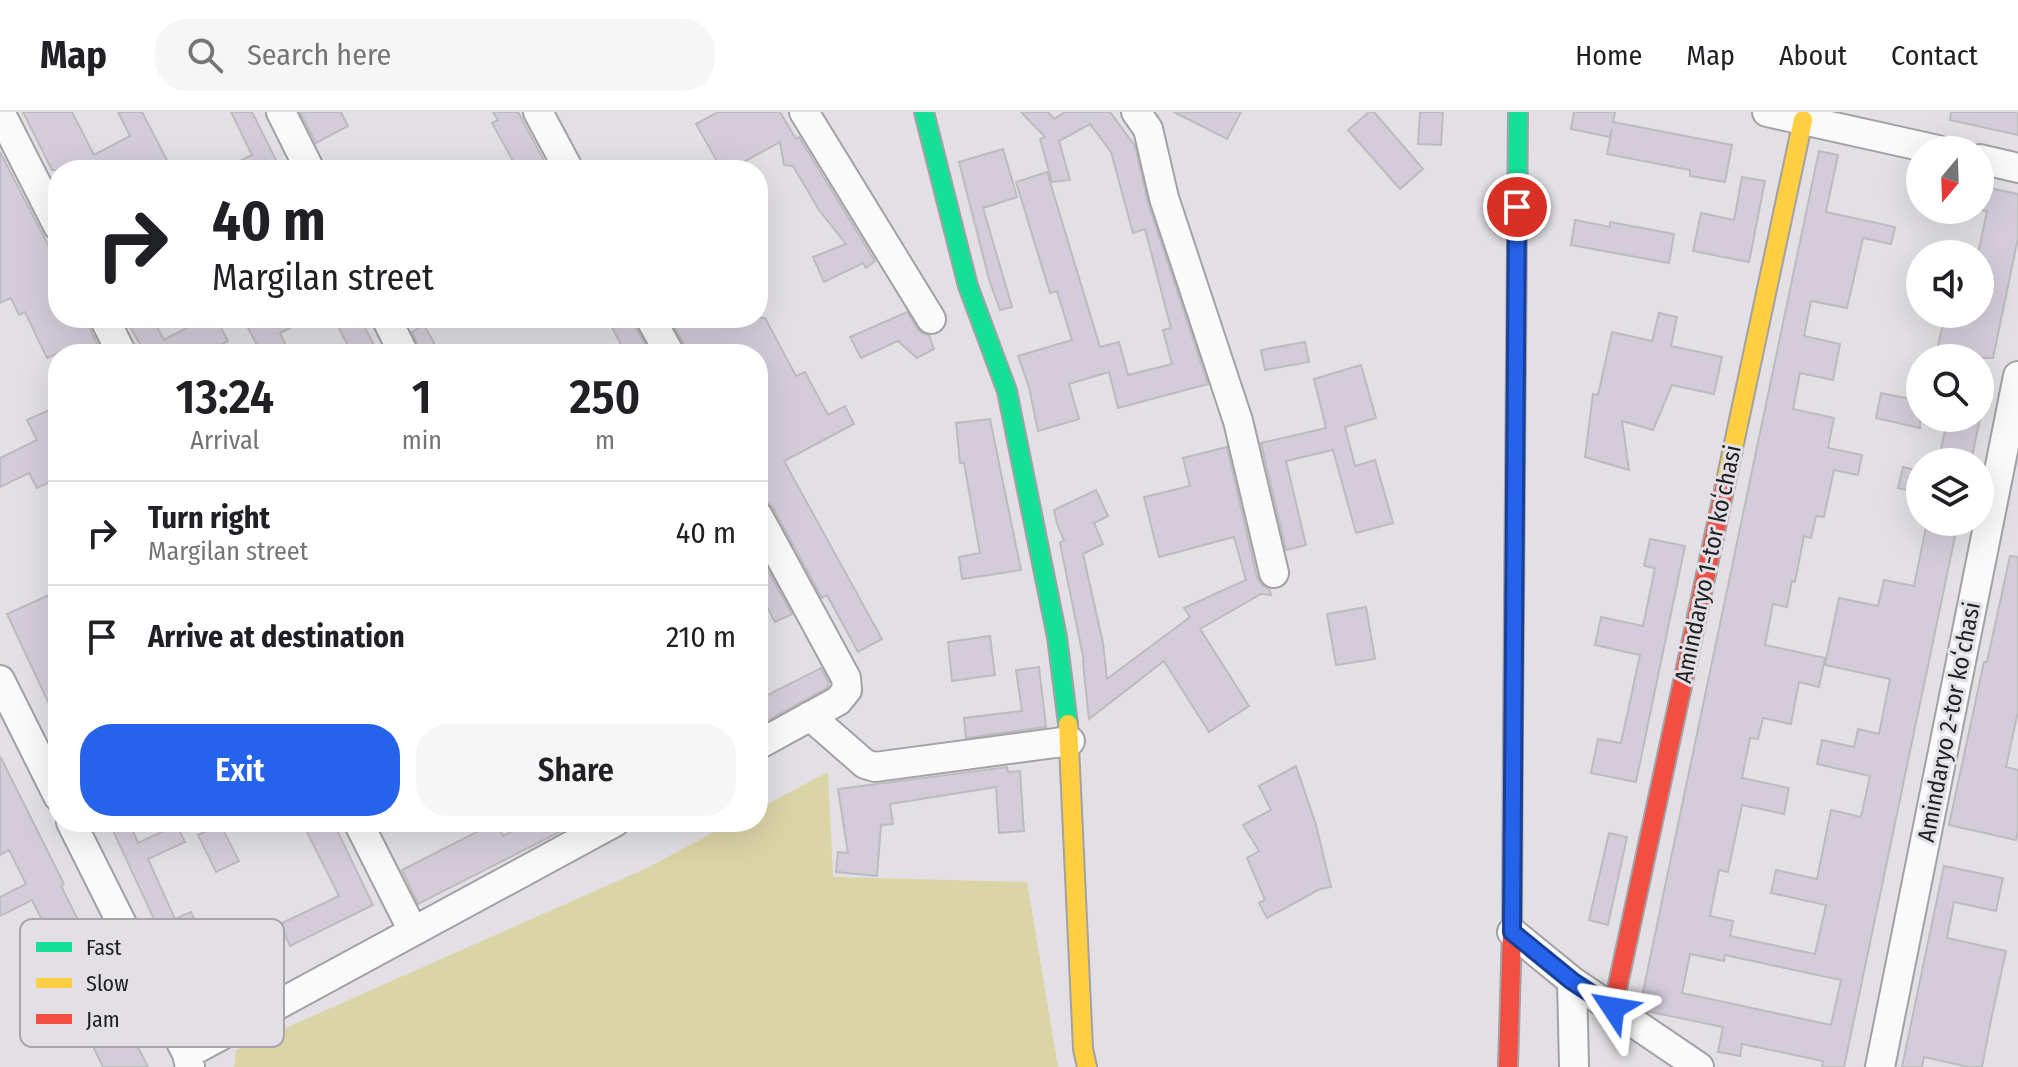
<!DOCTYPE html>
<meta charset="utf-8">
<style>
body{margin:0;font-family:"Fira Sans Condensed",sans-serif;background:#f6f6f6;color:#202124;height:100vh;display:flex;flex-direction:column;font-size:30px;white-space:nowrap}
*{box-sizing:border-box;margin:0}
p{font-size:26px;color:#757577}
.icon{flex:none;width:44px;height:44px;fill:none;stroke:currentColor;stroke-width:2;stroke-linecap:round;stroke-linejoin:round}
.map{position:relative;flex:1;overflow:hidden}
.panel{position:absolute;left:48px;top:232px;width:720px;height:488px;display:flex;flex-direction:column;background:#fff;border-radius:32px;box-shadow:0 8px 32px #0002}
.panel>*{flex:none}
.hud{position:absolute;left:48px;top:48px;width:720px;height:168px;border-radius:32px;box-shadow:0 8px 32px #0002;background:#fff;color:#202124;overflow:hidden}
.needle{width:52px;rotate:199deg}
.fabs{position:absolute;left:1906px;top:24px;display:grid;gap:16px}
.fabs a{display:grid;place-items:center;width:88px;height:88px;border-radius:50%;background:#fff;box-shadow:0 8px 32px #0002;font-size:40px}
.pin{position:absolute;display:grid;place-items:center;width:68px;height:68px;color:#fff;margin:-34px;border:4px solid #fff;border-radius:50%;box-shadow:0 2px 8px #0007}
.me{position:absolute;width:88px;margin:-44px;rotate:303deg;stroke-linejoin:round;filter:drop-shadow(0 0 6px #0008)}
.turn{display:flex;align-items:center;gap:28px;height:168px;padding:0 32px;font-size:36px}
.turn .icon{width:104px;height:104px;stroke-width:2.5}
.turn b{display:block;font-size:56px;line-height:68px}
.eta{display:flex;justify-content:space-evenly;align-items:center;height:136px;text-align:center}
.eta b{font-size:48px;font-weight:600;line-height:56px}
.primary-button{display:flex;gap:16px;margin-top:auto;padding:16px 32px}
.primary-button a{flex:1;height:92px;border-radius:32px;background:#2563eb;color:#fff;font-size:32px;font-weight:600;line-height:92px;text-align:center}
.primary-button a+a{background:#f6f6f6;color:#202124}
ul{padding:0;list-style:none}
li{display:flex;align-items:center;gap:24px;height:104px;padding:0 32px;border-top:2px solid #e0e0e0}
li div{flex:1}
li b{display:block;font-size:30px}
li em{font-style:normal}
header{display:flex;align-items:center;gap:48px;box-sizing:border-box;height:112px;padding:0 40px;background:#fff;border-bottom:2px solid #e0e0e0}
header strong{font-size:38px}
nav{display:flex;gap:44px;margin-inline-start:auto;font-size:28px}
.search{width:560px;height:72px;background:#f6f6f6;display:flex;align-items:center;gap:20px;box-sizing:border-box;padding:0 28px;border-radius:32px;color:#757577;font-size:30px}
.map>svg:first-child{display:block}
</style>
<header>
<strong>Map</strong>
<div class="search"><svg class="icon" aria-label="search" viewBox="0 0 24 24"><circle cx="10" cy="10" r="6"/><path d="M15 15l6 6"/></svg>Search here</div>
<nav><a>Home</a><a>Map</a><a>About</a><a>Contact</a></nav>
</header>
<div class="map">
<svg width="2018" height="955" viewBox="0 0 2018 955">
<rect width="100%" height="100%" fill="#e2e0e4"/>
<!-- green -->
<path fill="#dbd4a6" d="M828,660L833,765L1027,770L1058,955H234L236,938L649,755L733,710H758V697Z"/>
<!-- building -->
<path fill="#d4ccda" stroke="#bcbbbe" stroke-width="2" fill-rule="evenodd" d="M23,0H72L94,43L130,24L118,0H142L168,50L153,58H52Z
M231,0H252L277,50L262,58H222L252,43Z
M300,0H341L348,14L316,31Z
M493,0H518L549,58H518L492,11L498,8Z
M718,0H780L796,27L799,25L875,149L866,156L863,151L824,170L813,145L846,132L819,98L793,54L784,53L780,30L729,58H722L696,12Z
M1021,0H1048L1054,7L1065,0H1110L1135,34L1148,91L1208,272L1118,296L1109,260L1069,272L1079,307L1038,319L1029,275L1018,244L1072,228L1057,179L1050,181L1016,70L1047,60L1100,235L1119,230L1128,263L1172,252L1163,218L1171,216L1145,117L1133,121L1111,40L1090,12L1059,29L1070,68L1052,70L1040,27L1045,25Z
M1174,0H1241L1227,27Z
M1369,0H1374L1423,57L1400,77L1348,18Z
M1420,0H1443L1441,33L1418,32Z
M1574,0H1615L1613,10L1732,33L1725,70L1690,64V58L1607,42L1612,17L1610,25L1571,17Z
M1951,0H2018V23L1950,8Z
M1003,37L1017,85L983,96L1012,195L1000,198L989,167L959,50Z
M1819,39L1838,43L1826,100L1895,115L1891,132L1863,126L1847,196L1811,189L1804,224L1840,232L1833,268L1800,261L1793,297L1834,306L1828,336L1862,343L1858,363L1834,358L1824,405L1816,404L1811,426L1804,424L1795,470L1792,469L1787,495L1773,492L1765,533L1825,546L1819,575L1799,570L1791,612L1763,606L1758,627L1750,626L1742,666L1789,676L1784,702L1742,693L1728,760L1719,758L1710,804L1733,809L1730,824L1815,842L1826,793L1771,781L1776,758L1817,767L1831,698L1861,705L1870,664L1817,652L1822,628L1854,635L1858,617L1879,622L1890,567L1825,553L1839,486L1878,494L1884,468L1914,474L1927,410H1958L1844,955H1822L1823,949L1742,932L1740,944L1718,940L1723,915L1646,899L1640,894ZM1690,842L1724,849L1725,843L1841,868L1831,913L1682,881Z
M0,40L58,152V206H85L102,242H74L71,235L47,246L25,200L19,203L11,186L0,191Z
M1742,65L1765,69L1749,150L1693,139L1701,101L1734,108Z
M1980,74L2018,82V126L1993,246H1954L1936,243L1945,202H1980V142H1978L1987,99L1980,98Z
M1575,108L1610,115V110L1674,122L1669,151L1571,133Z
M907,200L917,216L922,221L929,223L934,237L917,246L898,229L861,246L850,225Z
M1659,201L1677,205L1671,234L1722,245L1714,282L1672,273L1653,318L1622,309L1629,358L1585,345L1593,282L1598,283L1612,220L1652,229Z
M125,206H152L164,228L205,206H216L228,229L203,242H139L144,239Z
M269,206H310L280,221L290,242H262L248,216Z
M334,206H360L377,239L382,236L385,242H352Z
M607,206H633L635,214L651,242H626Z
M669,206H765L796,264L805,260L828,303L845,294L854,312L784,349L882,527L858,540L827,483L822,486L773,396L766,389L758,387V242H687L685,234Z
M424,213L440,242H421L412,220Z
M1305,230L1309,250L1265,258L1261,238Z
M1361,253L1376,306L1345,315L1355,354L1375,348L1393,411L1356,421L1333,338L1286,349L1306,433L1286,438L1261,331L1326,316L1314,267Z
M1881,281L1920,289V316L1876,306Z
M58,294V366L37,376L29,361L0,375V346L37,328L27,308Z
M1948,306H1980L1971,350H1938Z
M990,307L1021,458L962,467L959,445L980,441L964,351H960L956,311Z
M1227,335L1257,465L1262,473L1269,477L1271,483L1261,482L1200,517L1249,594L1209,620L1164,549L1089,607L1084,561L1083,549H1084L1060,431L1064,428L1057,412L1054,398L1096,378L1108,404L1094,411L1103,432L1083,442L1103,531L1107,567L1190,505L1184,496L1246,468L1234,425L1159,445L1144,385L1190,374L1183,346Z
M1903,355L1920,359V381L1898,376Z
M1650,427L1685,434L1636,670L1591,661L1598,627L1621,631L1640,543L1595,533L1601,505L1643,514L1655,456L1644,454Z
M758,440L792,502L775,510L758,478Z
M2010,444L2018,445V599L2006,655L2018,658V717L2016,728L1949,713L1984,550H1987Z
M58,479V611L7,502Z
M1366,495L1375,547L1336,553L1327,502Z
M990,524L995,563L952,569L948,530Z
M1039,555L1046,615L966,626L964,606L1022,599L1016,558Z
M821,556L829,571L827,576L758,614V588Z
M0,644L64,772L61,774L93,838L90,840L148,955H103L87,922L97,918L74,872L57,880L40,846L57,838L32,788L0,804V785L26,772L9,738L0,743Z
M1296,654L1316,713L1331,775L1320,777L1267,806L1259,791L1265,788L1247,746L1259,739L1243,713L1271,698L1259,674Z
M1007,655L1008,660L1020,659L1024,719L999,721L996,675L890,692L893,712L881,713L877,764L836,760L838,740L848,741L838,677Z
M109,710H129L138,731L177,713L185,730L148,747L175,807L191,800L199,819L193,822L208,855L232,844L247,874L196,898Z
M302,710H333L373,793L290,834L280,812L339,784Z
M496,710L503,724L531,710H579L418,792L402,758Z
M220,712L239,749L216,760L198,723Z
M1609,721L1627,725L1608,813L1589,808Z
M1944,754L2003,766L1996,799L1954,790L1947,826L2006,839L1991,908L1982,955H1969L1924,945L1922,955H1902Z"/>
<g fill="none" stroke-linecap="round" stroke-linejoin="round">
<defs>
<path id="street" d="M0,0L58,114
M281,0L310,58
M538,0L569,58
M804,0L931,207
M1136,0L1148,17L1164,86L1238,309L1274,461
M1767,0L1938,38
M1980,47L2018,56
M104,206L122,242
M386,206L404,242
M650,206L670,242
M758,404L846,566L847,578L838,589L758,633
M0,568L58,684
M810,604L865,652L875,655L1070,629
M71,710L187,942L190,955
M358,710L413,819
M1512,820L1572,869L1699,955
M1572,869L1574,955
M187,942L615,710
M1880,955L2018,264"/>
<path id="fast" d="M924,0L968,174L1007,279L1057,525L1068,612
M1513,616L1518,0"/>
<path id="slow" d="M1726,369L1803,8
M1068,612L1083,937L1087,955"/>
<path id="jam" d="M1613,896L1726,369
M1508,955L1512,820L1513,616"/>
</defs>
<!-- street casing -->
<use href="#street" stroke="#a3a1a4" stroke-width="32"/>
<!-- fast casing -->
<use href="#fast" stroke="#a3a1a4" stroke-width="22"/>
<!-- slow casing -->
<use href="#slow" stroke="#a3a1a4" stroke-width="22"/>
<!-- jam casing -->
<use href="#jam" stroke="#a3a1a4" stroke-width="22"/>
<!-- street -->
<use href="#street" stroke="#fbfafb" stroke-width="28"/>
<!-- fast -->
<use href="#fast" stroke="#16e098" stroke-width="18"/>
<!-- slow -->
<use href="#slow" stroke="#ffcf43" stroke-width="18"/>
<!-- jam -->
<use href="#jam" stroke="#f24e42" stroke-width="18"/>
</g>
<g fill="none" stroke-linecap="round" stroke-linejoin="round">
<defs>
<path id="route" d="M1517,95L1512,820L1572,869L1613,896"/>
</defs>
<!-- route casing -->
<use href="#route" stroke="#184099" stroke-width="20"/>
<!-- route -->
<use href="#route" stroke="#2563eb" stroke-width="14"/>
</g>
<g text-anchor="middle" stroke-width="6" stroke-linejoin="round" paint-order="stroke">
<!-- street labels -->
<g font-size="24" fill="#201f21" stroke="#e2dfe5">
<text transform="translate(1708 452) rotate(-78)" y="8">Amindaryo 1-tor koʻchasi</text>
<text transform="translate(1949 610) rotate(-79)" y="8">Amindaryo 2-tor koʻchasi</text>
</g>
</g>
<!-- legend -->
<rect x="20" y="807" width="264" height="128" rx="12" fill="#e2dfe5" stroke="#a8a5aa" stroke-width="2"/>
<rect x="36" y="830" width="36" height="10" fill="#16e098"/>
<rect x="36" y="866" width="36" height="10" fill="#ffcf43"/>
<rect x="36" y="902" width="36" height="10" fill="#f24e42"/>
<g font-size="22" fill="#201f21">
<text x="86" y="843">Fast</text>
<text x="86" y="879">Slow</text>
<text x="86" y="915">Jam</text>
</g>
</svg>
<div class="fabs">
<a><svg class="needle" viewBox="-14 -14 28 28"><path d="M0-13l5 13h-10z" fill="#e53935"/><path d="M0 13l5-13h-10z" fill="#757577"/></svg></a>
<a><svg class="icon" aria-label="sound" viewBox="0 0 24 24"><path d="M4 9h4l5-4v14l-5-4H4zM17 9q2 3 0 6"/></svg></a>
<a><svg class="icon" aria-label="search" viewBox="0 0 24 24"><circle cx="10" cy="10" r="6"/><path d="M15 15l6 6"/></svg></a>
<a><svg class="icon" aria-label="layers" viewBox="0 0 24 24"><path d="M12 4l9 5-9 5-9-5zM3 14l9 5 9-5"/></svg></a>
</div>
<div class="pin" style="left:1517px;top:95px;background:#d93025"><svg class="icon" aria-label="arrive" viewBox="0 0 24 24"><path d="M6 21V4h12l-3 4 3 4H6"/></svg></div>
<svg class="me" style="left:1613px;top:896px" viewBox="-20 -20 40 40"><path d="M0-17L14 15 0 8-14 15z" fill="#2563eb" stroke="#fff" stroke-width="4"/></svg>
<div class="hud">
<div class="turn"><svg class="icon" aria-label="right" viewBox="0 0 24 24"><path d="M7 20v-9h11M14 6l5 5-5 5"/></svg><div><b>40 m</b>Margilan street</div></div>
</div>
<section class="panel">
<div class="eta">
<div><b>13:24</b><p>Arrival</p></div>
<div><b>1</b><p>min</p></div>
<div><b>250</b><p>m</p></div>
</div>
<ul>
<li><svg class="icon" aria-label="right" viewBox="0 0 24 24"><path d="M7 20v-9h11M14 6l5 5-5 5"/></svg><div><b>Turn right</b><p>Margilan street</p></div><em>40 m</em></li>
<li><svg class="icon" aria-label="arrive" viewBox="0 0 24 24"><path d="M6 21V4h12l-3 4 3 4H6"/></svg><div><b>Arrive at destination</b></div><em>210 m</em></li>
</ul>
<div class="primary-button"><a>Exit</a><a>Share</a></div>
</section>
</div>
